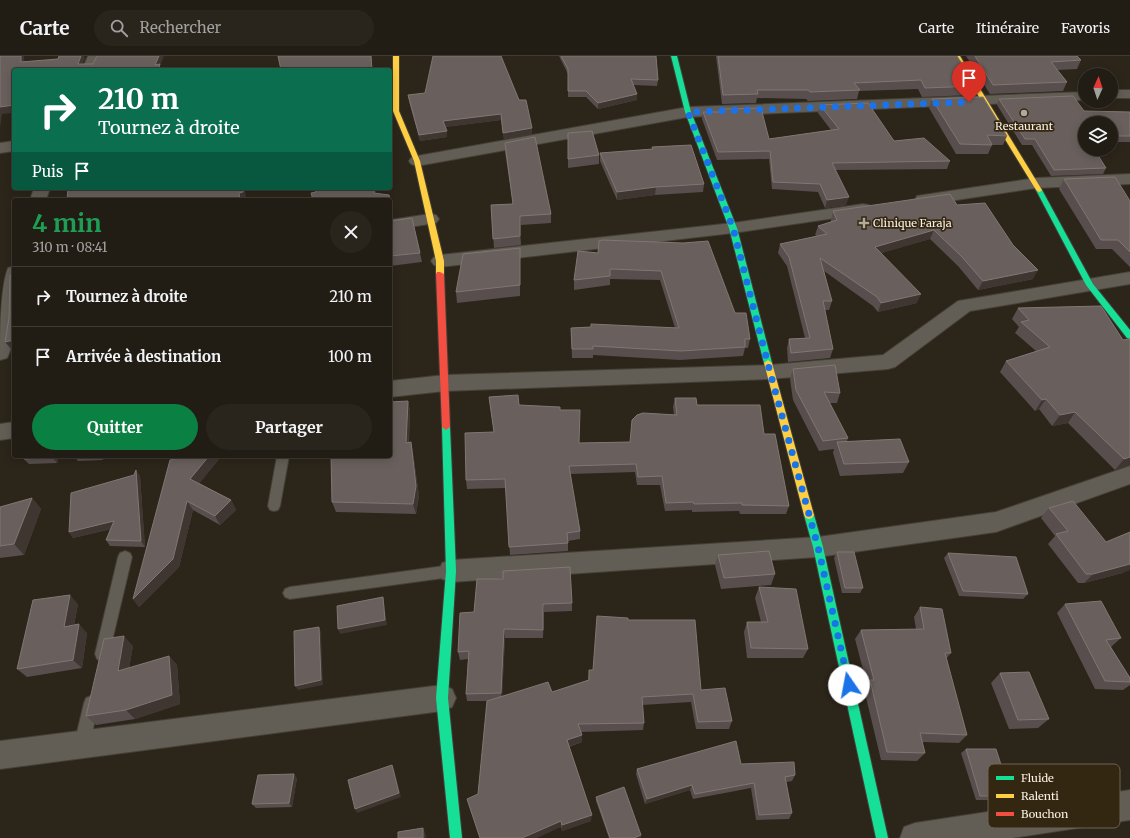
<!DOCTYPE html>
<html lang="fr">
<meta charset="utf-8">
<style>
body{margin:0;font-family:Merriweather,serif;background:#29251d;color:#f1f3f6;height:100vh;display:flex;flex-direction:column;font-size:15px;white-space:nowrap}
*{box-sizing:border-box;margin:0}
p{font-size:13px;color:#a2a1a0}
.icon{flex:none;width:22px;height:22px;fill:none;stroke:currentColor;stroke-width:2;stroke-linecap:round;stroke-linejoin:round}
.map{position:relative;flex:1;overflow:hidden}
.side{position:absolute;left:12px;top:142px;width:380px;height:260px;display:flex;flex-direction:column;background:#211c14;border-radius:4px;box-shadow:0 2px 10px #0003,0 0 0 1px #3e3a34}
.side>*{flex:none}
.top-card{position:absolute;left:12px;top:12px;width:380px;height:122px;border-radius:4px;box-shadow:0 2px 10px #0003,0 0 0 1px #3e3a34;background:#0b6e4f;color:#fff;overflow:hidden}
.needle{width:26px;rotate:3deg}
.controls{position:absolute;left:1078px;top:12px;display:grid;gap:8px}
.controls a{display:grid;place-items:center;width:40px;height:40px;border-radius:50%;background:#211c14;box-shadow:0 2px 10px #0003,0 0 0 1px #3e3a34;font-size:20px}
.pin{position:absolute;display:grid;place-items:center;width:34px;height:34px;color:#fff;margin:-41px -17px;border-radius:50% 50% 50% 0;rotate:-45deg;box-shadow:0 0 4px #0007}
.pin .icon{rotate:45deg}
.me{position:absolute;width:44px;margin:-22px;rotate:348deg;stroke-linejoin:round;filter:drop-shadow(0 0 3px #0008)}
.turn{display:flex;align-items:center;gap:14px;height:84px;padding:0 20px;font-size:18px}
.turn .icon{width:52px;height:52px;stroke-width:2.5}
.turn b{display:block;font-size:28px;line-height:34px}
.then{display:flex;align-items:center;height:38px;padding:0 20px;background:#0003;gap:8px;font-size:15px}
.round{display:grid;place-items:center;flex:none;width:42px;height:42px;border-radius:21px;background:#29251d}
.summary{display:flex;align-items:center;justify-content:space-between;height:68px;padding:0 20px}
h1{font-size:24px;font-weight:700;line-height:30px;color:#1e9e55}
.action{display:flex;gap:8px;margin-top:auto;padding:8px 20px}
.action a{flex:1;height:46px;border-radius:24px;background:#0b8043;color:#fff;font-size:16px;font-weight:700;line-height:46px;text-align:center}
.action a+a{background:#29251d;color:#f1f3f6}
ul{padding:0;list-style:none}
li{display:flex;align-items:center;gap:12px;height:60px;padding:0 20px;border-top:1px solid #3e3a34}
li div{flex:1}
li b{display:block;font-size:15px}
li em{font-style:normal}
header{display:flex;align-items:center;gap:24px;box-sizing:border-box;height:56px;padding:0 20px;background:#211c14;border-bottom:1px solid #3e3a34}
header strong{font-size:19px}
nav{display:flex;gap:22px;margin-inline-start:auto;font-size:14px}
.search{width:280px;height:36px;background:#29251d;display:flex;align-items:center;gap:10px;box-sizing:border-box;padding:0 14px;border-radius:22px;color:#a2a1a0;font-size:15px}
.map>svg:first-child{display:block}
</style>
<header>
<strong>Carte</strong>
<div class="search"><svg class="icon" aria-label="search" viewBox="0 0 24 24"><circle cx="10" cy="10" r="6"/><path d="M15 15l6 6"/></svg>Rechercher</div>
<nav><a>Carte</a><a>Itinéraire</a><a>Favoris</a></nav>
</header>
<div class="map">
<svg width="1130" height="782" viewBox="0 0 1130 782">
<rect width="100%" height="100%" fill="#2c251a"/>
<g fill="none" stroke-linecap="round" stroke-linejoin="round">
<defs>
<path id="lane" d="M277,400H289L280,450L278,454L274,455L270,454L268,450Z
M125,495L130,497L132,501L109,598L107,603L102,605L97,603L95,598L118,501L120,497Z
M451,509L456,511L458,515L456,519L451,521L290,543L285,541L283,537L285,533L290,531Z
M91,640L96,642L98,647L90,689L87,694L82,697L77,694L74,689L84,647L86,642Z"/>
<path id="street" d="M88,0H102L96,14H82Z
M1111,34H1130V42H1111Z
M1085,36V44L688,61L417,110L411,108L409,105L411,102L417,100L688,51Z
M14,85V95L0,97V87Z
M1130,118V128L1036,132L923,149L917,148L915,144L917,140L923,139L1036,122Z
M34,132H50L46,144H30Z
M863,148L869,149L872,153L869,157L733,177L440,211L434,209L431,205L434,201L440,199L733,167Z
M430,158L436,159L439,163L436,167L390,174V164Z
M14,210C14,233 18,283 7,302L0,304C0,280 0,232 8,212Z
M1130,216V228L970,255L895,311L888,313L770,323L445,335L390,341V325L445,319L770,309L883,299L958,245Z
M14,366V382L0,384V368Z
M1130,410V428L996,476L818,501L451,526L442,523L439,515L442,507L451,504L818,481L996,456Z
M442,629L452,633L456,642L452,651L442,655L0,713V685Z
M1130,734V764L1012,782H900L904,771L915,767Z"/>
<path id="fast" d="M671,0H677L691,56L737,172L772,307L771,309L768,310L764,307L729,172L685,56Z
M1039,132L1042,134L1093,228L1130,274V283L1127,282L1086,229L1036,134Z
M446,368L450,371L456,515L448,642L462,782H450L436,642L446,515L442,371Z
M809,455L812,456L814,459L823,491L888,782H876L813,491L804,459L806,456Z"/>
<path id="slow" d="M393,0H399V55L420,105L444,205V218L440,220L436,218V205L414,105L393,55Z
M954,0H960L1042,134L1041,135L1039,136L1036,134Z
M768,304L772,307L814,459L812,462L809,463L806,462L804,459L764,307Z"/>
<path id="jam" d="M437,216H440L444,218L450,371L446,374L442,371L436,218Z"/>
</defs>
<!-- lane casing -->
<use href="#lane" stroke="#454037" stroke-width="2"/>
<!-- street casing -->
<use href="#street" stroke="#454037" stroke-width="2"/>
<!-- fast casing -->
<use href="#fast" stroke="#454037" stroke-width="2"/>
<!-- slow casing -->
<use href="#slow" stroke="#454037" stroke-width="2"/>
<!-- jam casing -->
<use href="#jam" stroke="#454037" stroke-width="2"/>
<!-- lane -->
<use href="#lane" fill="#625d55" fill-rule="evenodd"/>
<!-- street -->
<use href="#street" fill="#625d55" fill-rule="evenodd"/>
<!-- fast -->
<use href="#fast" fill="#16e098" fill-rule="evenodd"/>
<!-- slow -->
<use href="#slow" fill="#ffcf43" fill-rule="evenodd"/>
<!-- jam -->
<use href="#jam" fill="#f24e42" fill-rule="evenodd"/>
</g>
<!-- wall -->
<path fill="#584e4d" d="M559,0H656L658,24L657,30L633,29L637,44L598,53L586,41H568V18Z
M716,0H957L976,30L972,39L922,41L918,33L859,35L857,43L808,45L806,43L757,42L756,47L722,48Z
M966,0H1077L1081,4L1077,13L1057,14L1067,26L1063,35L990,38Z
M408,39L519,44L532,72V78L504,83L501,64L445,71L447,75V81L420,85L409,45Z
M932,43L1007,80L1003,89H992L988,98H956L929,52Z
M999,43L1084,55L1130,56V86H1111V67H1085V93L1106,112L1103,118L1051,120L1032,89H1022L997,49Z
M820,49L894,85L950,105L947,113L836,114L846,149L825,152L818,136L772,133L769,103L717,104L702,63L703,56H724V53L769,83L831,74L818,57Z
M568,77L599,99V108L568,112Z
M505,87L551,158V167L521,169V189L494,192L491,149L513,148L505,96Z
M652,91L704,128L703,136L655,139L617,144L600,105V97L652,93Z
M1064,123L1130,145V211L1112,193H1096L1059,133Z
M957,149L1033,223L978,234L958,210L930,183L881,197L917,247L878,256L873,250L824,215L832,245L829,254H825L833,293L830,302L788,306L787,292L789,283L805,282L787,210L778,197L780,188L817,180L815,179L818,170L831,166V164L833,155Z
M390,165L420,197L422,206L390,210Z
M683,187L735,257L750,283L748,292H745L743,300L680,304L593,299V302H572L571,272L591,271L675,272L660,224L610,223V229L574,234V224L598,197Z
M520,192V240L457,247L456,236Z
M1101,250L1130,409L1115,414L1068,367L1052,370L1039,353L1035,355L1000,316L1006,305L1036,295L1015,277L1019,271L1012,263L1018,252Z
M793,313L840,337L837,347H829L848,382L847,385L909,406L903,417L840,420L833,397L834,393L819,395L793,344L790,323Z
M489,341L519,349L560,354L579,387L630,386L674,359L673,351L675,342L697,349L764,378L789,450L786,458H740L739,455L692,456V454L665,455L660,429H637L635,416L570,418L580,475V483L568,485V495L510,499L506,432L467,433L466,424L494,376Z
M408,345L410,355L409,386H411L413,397L419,440L416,458L336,456L332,446Z
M25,400H59L57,407L29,408L24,403Z
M74,400H104L103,404L78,405Z
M185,400H259L258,403L220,402L199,427L231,444L236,454L220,469L193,454L179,511L139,551L133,543Z
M140,420L145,491L110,490L106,484L111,473L73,482L69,476Z
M32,442L41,453L24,499L0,502V451Z
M1049,452L1106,486L1123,517L1084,527H1078L1048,488L1055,480L1041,462Z
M837,496L863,532L860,537H842L834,502Z
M948,497L1028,538L1023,543L959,540L944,502Z
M718,499L775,518L771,529L721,533L715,509Z
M477,523L572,547V555L544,556L543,582H505L502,640L552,636L588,624L589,614H593L628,564L701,634L732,665L729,673H696L691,646L642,649L644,667L643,674L581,676L582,686L569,691L591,765L562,775L561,771L478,738L487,645H467L466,638L468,603L460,604L458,596L474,556Z
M759,531L808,593L803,602H747L744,576L747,566H761L755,542Z
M78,548L74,569L87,577L82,612L27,621L17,613Z
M1065,548L1121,582L1112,590L1111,591L1130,622V629L1123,634L1095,633L1057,557Z
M920,551L951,597L946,603L967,679L959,687L922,686L925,697L917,705L881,704L864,633L867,629L855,583L861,574L916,573L914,561Z
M133,590L129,612L169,600L177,609L180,648L135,663L96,669L86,660Z
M1000,617L1049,663L1038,672L1009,673L991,627Z
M966,693L1011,740L1006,744H976L961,697Z
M741,708L795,719L792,725L786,726L792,757L789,763L756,764L751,732L693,743L690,734L645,748L636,718L637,713Z
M297,722L292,751L256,752L252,748Z
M596,741L641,779V782H609L596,745Z"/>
<!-- shaded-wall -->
<path fill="#3f3632" d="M21,0H24L25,13L21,6Z
M81,0H84L85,2L81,14L78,8Z
M159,0H164L160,10L162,14H157L155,9Z
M371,0H372V14Z
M637,38V44L598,53V47Z
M14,49V57L2,58L0,72V51Z
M501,58V64L444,71L443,65Z
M532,72V78L504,83L503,77Z
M447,75V81L420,85L419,79Z
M656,131L655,139L617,144V136Z
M243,132H245L246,144H240L239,137Z
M374,132H376V144L374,137Z
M389,139L393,162L390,163V153Z
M849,141L846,149L825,152L827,144Z
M520,160L521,169V189L520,180Z
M934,174L930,183L872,200L875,191Z
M1038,214L1033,223L978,234L983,225Z
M921,238L917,247L878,256L881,247Z
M14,284V294H12L5,286Z
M1046,343L1039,353L1035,355L1042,344Z
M408,345L410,355L408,397L406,387Z
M1075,356L1068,367L1052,370L1060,359Z
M411,386L413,397L419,440L416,458L413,448Z
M52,400H59L57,407L52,401Z
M101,400H104L103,404Z
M209,400H219L220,402L196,432L190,423Z
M1130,401V409L1115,414L1124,403Z
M136,414L140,420L145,491L141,485Z
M32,442L41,453L24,499L14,488Z
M231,444L236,454L220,469L215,460Z
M187,445L193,454L179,511L139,551L133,543Z
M114,465L118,471L73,482L69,476Z
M1130,508V514L1123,517L1084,527L1093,518Z
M70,539L78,548L72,579L64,571Z
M383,541L384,546L387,569L340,578L338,573Z
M543,548L544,556L543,582Z
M79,568L87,577L82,612L73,604Z
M319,571L321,576L323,629L298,634L295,630Z
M504,573L505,582L502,645L501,637Z
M124,580L133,590L127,624L118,615Z
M169,600L177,609L180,648L135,663L126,654Z
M582,679V686L567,691V684Z
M392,709L394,713L401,741L357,757L355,753Z
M294,718L297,722L292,751L289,747Z
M692,729L690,734L645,748L647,743Z
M592,759L591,765L562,775V769Z
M561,765V771L537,782H522Z
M423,772L426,779V782H423Z
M641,779V782H634Z"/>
<!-- building -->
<path fill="#69605d" stroke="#807672" d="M0,0H21V6L58,3L59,0H81L78,8H93L97,0H159L155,9L160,8L158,14H14V49L0,51Z
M278,0H371L372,14H281Z
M433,0H501L519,44H526L532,72L503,77L501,58L443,65L447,75L419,79L408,39L425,37Z
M561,0H656L658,24L631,23L637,38L598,47L586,35H568V13Z
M718,0H957L976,30L925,32L921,24L854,27L860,34L810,36L808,34H757L758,38L723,39Z
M975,0H1077L1081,4L1051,6L1067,26L993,29Z
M1073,40L1084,55L1130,56V80H1111V67H1085V80H1084L1085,81V93H1094L1106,112L1054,114L1035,83H1025L999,43Z
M983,41L1007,80L987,79L992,89L960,88L932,43Z
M868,47L894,85L924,82L950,105L832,107L849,141L827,144L820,128L773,126L770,95L718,96L703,56H725L724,53L761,52L769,83L839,73L820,49Z
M592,75L599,99L568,103V77Z
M535,81L551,158L520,160V180L493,183L491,149L513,148L505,87Z
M691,89L704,128L656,131L617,136L600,97L653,93L652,91Z
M1115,121L1130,145V196L1118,184H1101L1064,123Z
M68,132H243V136L239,137L240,144H67Z
M314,132H374V137L389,139L390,144H313L311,137L316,136Z
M950,138L957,149L985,147L1013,189L1038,214L983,225L962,201L934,174L875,191L921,238L881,247L877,241L820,202L832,245H823L833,293L791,297L789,283L810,282L789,201L780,188L827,178L818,170L837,164L833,155Z
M390,144L391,152L390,153Z
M412,162L420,197L390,200V165Z
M602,184L683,187L708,185L735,257H746L750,283H745V291L681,295L593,290V293H572L571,272L591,271V268L679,272L661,215L610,213V220L574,224L578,195L598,197L599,185Z
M520,192V229L456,236L463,198Z
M10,219H14V284L5,286L9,262Z
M1101,250L1123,284L1130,283V401L1124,403L1075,356L1060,359L1046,343L1042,344L1006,305L1050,291L1021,266L1029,264L1018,252Z
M835,309L840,337L824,336L848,382L823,385L796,334L793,313Z
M518,339L519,349L560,351V354H580L579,387L630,386L632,364L637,359L643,357L677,359L675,342H696L697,349H760L764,378H775L789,450L742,449V447L694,448L693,446L666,447L662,420L638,421L636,408L569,410L580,475L567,477L568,487L509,491L505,423L466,424L465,377L494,376L489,341Z
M408,345L406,387L411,386L416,430L413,448L332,446L331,400H390V346Z
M900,383L909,406L844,408L837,386Z
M25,400H52V401L24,403Z
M185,400H209L190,423L231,444L215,460L187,445L173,503L133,543L170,404Z
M136,414L141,485L106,484L114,465L69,476L71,437L134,419Z
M32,442L14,488L0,490V451Z
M1073,445L1106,486L1130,476V508L1093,518H1086L1056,478L1068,475L1049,452Z
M769,495L775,518L724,522L718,499Z
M837,496H854L863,532H845Z
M948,497L1016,501L1028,538L963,535Z
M570,511L572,547L543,548V574L504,573L501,637L466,638L469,595L458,596L460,557L474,556L477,523H503V515Z
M759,531L796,533L808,593L751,592L747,566H768Z
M70,539L64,571L79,568L73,604L17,613L33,544Z
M383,541L385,564L338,573L337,550Z
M1101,545L1121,582L1106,584L1130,622V626L1105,625L1065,548Z
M920,551L942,553L951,597H945L967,679L920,677L925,697L887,696L870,624H874L861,574L924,573Z
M597,560L628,562V564H695L701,634L725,632L732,665L698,666L693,638L642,641L644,667L578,668L582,679L567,684L592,759L562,769L561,765L522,782H480L467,743L478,738L487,645L548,626L552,636L589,624V614H593Z
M319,571L321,624L295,630L294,575Z
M124,580L118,615L169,600L172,639L126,654L86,660L104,583Z
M1029,616L1049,663L1018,664L1000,617Z
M736,685L741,708L794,706L795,719L785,721L792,757L759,759L754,727L695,738L692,729L647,743L637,713Z
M966,693H996L1011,740H980Z
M392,709L399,737L355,753L348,724Z
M294,718L289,747L252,748L258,719Z
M624,731L641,779L634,782H610L596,741Z
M423,772V782H398V776Z"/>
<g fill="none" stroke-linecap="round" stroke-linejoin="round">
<!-- route -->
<path stroke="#1a73e8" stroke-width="7" stroke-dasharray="0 12.6" d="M849,629L818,491L770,316L733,172L688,56L969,46"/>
</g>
<!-- markers -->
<g fill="#b1a99d" stroke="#342712" stroke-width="1.5">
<circle cx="1024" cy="57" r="4"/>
<path d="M862 161h4v4h4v4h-4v4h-4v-4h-4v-4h4z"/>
</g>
<g text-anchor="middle" stroke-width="3.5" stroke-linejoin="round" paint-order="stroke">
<!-- far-poi labels -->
<g font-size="11" fill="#f9f0e3" stroke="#342712">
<text x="1024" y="74">Restaurant</text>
<text x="873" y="171" text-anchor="start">Clinique Faraja</text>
</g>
</g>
<!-- legend -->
<rect x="988" y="708" width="132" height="64" rx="6" fill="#342712" stroke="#6f6351" stroke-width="1"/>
<rect x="996" y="720" width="18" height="4" fill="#16e098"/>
<rect x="996" y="738" width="18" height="4" fill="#ffcf43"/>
<rect x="996" y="756" width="18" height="4" fill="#f24e42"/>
<g font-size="11" fill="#f9f0e3">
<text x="1021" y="726">Fluide</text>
<text x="1021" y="744">Ralenti</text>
<text x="1021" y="762">Bouchon</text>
</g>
</svg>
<div class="controls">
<a><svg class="needle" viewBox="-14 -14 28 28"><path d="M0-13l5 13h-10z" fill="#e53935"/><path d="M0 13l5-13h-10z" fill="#a2a1a0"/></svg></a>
<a><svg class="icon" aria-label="layers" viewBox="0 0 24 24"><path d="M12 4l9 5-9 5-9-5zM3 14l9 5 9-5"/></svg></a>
</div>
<div class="pin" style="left:969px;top:46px;background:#d93025"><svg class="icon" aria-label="arrive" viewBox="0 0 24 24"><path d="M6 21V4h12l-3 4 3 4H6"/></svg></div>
<svg class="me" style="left:849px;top:629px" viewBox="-20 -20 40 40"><circle r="19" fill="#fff"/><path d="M0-13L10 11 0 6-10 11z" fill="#1a73e8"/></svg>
<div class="top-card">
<div class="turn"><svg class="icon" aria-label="right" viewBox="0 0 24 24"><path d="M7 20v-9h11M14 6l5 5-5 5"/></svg><div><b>210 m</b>Tournez à droite</div></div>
<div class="then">Puis<svg class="icon" aria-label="arrive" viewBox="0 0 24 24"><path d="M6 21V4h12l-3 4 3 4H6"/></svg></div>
</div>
<section class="side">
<div class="summary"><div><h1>4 min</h1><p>310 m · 08:41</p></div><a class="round"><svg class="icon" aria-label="close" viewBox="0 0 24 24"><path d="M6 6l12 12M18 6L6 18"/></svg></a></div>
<ul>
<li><svg class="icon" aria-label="right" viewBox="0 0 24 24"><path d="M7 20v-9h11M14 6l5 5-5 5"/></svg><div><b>Tournez à droite</b></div><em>210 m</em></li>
<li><svg class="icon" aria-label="arrive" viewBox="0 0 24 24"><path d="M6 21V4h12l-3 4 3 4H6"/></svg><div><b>Arrivée à destination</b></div><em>100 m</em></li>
</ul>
<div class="action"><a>Quitter</a><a>Partager</a></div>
</section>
</div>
